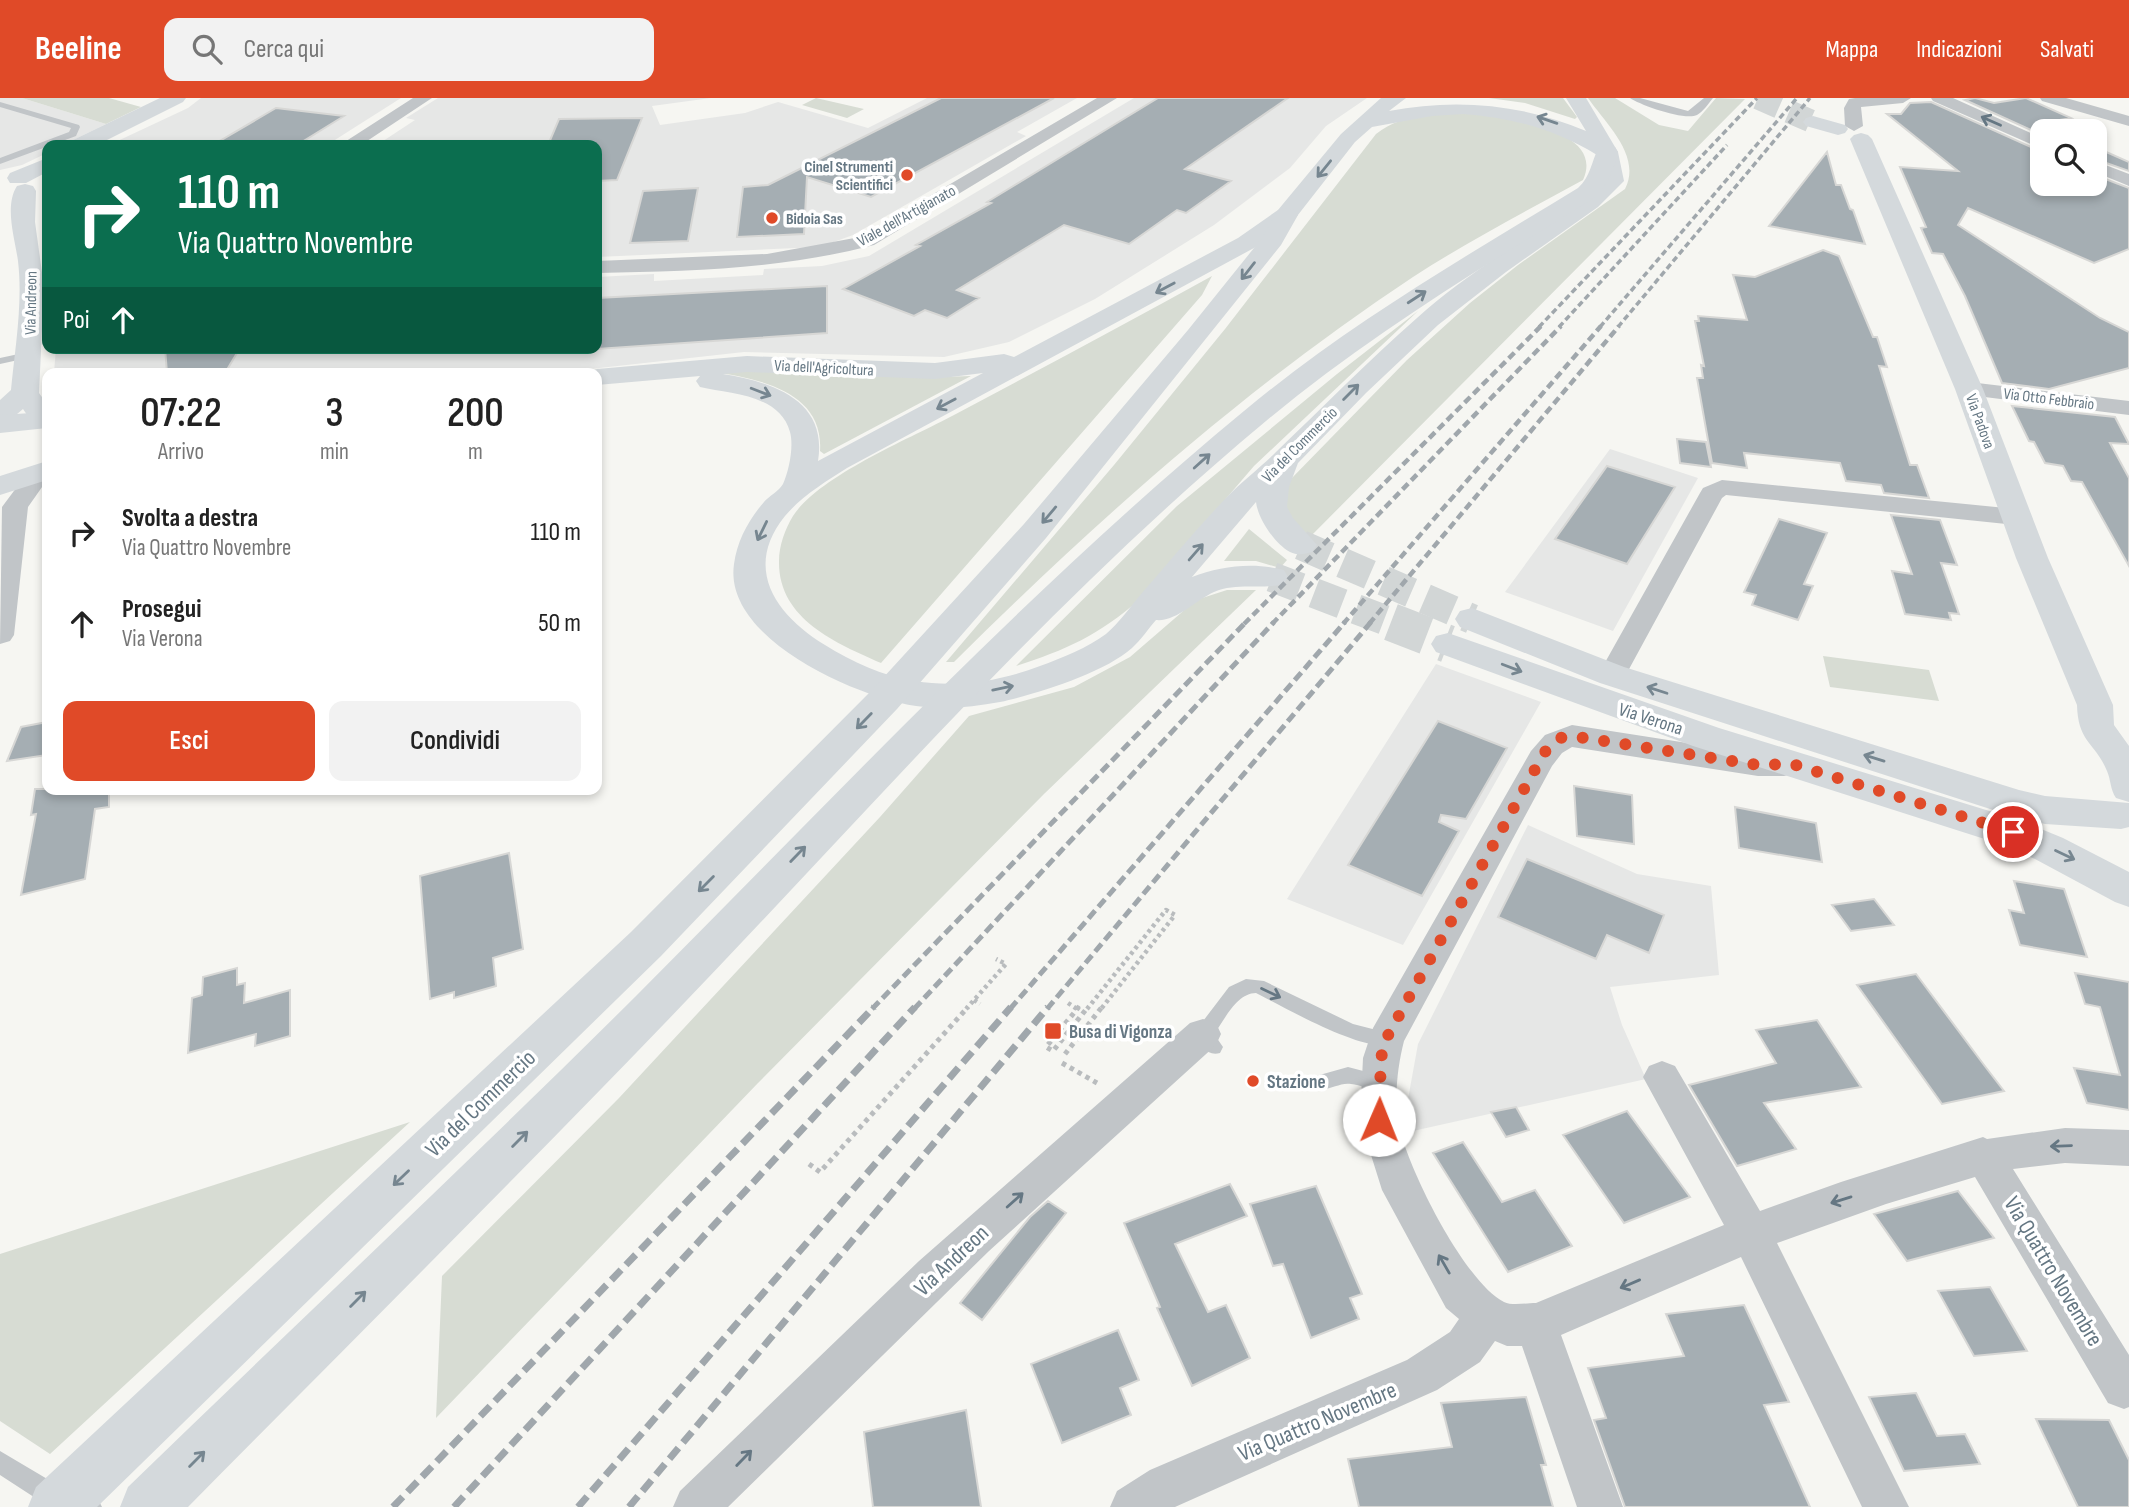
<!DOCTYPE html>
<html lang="it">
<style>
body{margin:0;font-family:"Sofia Sans Condensed",sans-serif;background:#f2f2f2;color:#222;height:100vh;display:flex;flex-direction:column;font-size:26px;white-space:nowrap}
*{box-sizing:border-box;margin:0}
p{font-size:23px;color:#767676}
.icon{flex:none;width:38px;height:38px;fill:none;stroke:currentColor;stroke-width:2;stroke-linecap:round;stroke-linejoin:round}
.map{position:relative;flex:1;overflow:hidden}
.drawer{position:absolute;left:42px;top:270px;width:560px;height:427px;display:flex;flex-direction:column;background:#fff;border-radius:14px;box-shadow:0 4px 10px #0003}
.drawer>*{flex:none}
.banner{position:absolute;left:42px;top:42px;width:560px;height:214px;border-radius:14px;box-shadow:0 4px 10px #0003;background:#0b6e4f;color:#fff;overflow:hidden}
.controls{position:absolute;left:2030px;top:21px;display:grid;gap:14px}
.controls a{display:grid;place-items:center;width:77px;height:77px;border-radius:14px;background:#fff;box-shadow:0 4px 10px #0003;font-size:35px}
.pin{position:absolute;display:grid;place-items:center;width:60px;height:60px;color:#fff;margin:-30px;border:4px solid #fff;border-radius:50%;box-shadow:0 2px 7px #0007}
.me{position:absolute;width:77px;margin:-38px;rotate:1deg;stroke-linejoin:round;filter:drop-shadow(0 0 5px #0008)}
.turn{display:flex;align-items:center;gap:24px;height:147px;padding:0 21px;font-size:32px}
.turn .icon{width:91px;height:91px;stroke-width:2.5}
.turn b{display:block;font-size:49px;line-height:60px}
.then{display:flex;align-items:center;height:66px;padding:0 21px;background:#0003;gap:14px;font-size:26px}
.eta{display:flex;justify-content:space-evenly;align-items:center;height:119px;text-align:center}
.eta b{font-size:42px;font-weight:600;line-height:49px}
.action{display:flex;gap:14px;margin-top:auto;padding:14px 21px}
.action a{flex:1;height:80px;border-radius:14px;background:#e04a28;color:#fff;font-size:28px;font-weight:600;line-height:80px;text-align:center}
.action a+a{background:#f2f2f2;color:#222}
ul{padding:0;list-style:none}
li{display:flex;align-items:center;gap:21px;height:91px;padding:0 21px}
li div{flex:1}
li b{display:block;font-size:26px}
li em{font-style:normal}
header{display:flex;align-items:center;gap:42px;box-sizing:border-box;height:98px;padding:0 35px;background:#e04a28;color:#fff}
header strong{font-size:33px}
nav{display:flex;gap:38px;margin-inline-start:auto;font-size:24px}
.search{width:490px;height:63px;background:#f2f2f2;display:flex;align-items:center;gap:18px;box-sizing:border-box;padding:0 24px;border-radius:14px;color:#767676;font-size:26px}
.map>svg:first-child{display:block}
</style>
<header>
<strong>Beeline</strong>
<div class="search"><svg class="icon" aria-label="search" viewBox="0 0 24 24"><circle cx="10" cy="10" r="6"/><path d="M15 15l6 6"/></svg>Cerca qui</div>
<nav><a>Mappa</a><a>Indicazioni</a><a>Salvati</a></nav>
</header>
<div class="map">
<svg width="2129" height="1409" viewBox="0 0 2129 1409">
<rect width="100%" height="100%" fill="#f6f6f2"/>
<!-- built -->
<path fill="#e6e7e6" d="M0,0H22L106,26L63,47H47V55L22,67L0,72Z
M201,0H401L327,47H109L188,10Z
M438,0H711L652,8L660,27L745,15L778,4L868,30L927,0H1077L1017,34L1026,38L853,137L820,149L597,159V47H377L415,22L406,20Z
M1134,0H1367L1326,28L1290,70L1214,127L1095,201L1009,244L944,259L744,254L554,275H54L56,250H597V179L654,176V183L763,177L764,171L822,168L869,158Z
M1610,351L1698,380L1613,533L1505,494Z
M1436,566L1541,604L1403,847L1287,801Z
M1528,727L1637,776L1711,788L1719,877L1610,889L1622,927L1646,981L1413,1033L1408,1001L1418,946Z"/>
<!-- green -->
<path fill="#d7dcd3" d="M22,0H109L141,9L106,26Z
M816,0L864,11L847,20L802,7Z
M1489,0H1563L1577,19L1575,21L1525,5Z
M1588,0H1615L1659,27L1688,33L1716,0L1745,1L1307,442L1283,410L1289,383L1407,262L1470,205L1518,167L1625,91C1642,58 1606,26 1588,0Z
M1476,14C1508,21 1606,31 1583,82C1526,113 1467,144 1413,179C1245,290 1096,423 954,564H946L1114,367L1225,231L1376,36C1406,13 1440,16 1476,14Z
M1212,178L1202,197L881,565C836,545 778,521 779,463C779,448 785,431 793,418C819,378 911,340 954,317C1041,271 1127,225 1212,178Z
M1418,213L1254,368L1139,502C1099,537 1066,552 1016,568L1177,408L1337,276Z
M736,272L941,279L971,278L824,356L820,353C824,294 760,281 714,274Z
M1249,431L1287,462L1280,470L1256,463H1224Z
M1227,492H1256L1044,696L758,985L436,1320L442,1178L619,1000L880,719L969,618L1074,589L1130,559L1196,502Z
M1823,558L1929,572L1939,603L1830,589Z
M410,1024L50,1356L0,1323V1156Z"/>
<!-- building -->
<path fill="#a5aeb3" stroke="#d7d7d5" stroke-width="2" d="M941,0H1054L871,99L807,79L804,136L737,139L743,89L768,87Z
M1158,0H1288L1185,71L1231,83L1186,115L1177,112L1129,146L1064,127L957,192L979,200L947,220L925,212L914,218L843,191L920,148L916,147L991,105L987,104Z
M1975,0L1994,5L2026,0L2071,20L2042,25V37L1965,2Z
M1931,4L2042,54V86H2095V77L2129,90V151L2094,165L1968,110L1958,127L2100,220L2129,234V270L2049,291L2002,285L1965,198L1943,156L1932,155L1921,130L1926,129L1900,69L1958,73L1887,16H1901L1910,5Z
M276,10L344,18L297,47H213Z
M642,20L617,82L597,83V47H548L559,21Z
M2095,49L2129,64V73L2095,61Z
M1827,54L1836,87H1841L1850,111L1853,112L1865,146L1769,128Z
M698,90L688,143L630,145L643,93Z
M1823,152L1839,158L1873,239H1877L1887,269L1879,268L1910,367H1917L1929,400L1884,395L1881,387L1846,383L1840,365L1744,355L1747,370L1712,365L1697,280H1703L1701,267L1704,268L1695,223H1699L1698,218L1747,222L1733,177L1755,179Z
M827,188V235L597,251V200Z
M165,250H240L225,275H167Z
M2012,308L2115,319L2129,346L2110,345L2129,380V468L2082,384L2071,383L2063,368L2045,365L2034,344L2029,343Z
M1677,341L1706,344L1711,369L1680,365Z
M1607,368L1675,389L1627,466L1555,441Z
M1891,417L1940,422L1957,467L1941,465L1959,516L1949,515L1951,522L1905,516L1892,473L1912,476Z
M1779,421L1827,435L1804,486L1813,488L1798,522L1752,507L1756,497L1744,494Z
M1438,623L1507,650L1466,721L1441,717L1439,724L1459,733L1422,798L1348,767Z
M47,624V657L7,663L21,629Z
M1574,688L1632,697L1634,746L1577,738Z
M35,691H109V709L95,711L85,781L21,797L36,716L31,717Z
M1735,709L1816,725L1822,764L1739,750Z
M509,755L523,851L493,860L496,888L454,900V894L430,901L420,778Z
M1527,761L1664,817L1649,855L1607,837L1596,861L1498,819Z
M2014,783L2064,791L2087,859L2020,847L2009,812L2024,815Z
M1874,801L1894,827L1851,833L1832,807Z
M237,870V887L245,885L244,905L290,892V938L255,948L256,936L188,955L192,900L202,897L203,879Z
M2075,875L2129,884V1012L2087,1005L2074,970L2120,977L2100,909L2085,906Z
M1916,876L1984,967L2004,993L1942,1006L1857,887Z
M1817,922L1861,989L1764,1005L1796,1051L1737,1068L1689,987L1776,965L1756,932Z
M1516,1009L1529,1032L1506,1039L1491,1014Z
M1627,1013L1690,1099L1624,1125L1563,1037Z
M1463,1044L1502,1104L1535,1092L1572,1148L1508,1174L1433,1055Z
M1230,1086L1247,1118L1175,1146L1208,1214L1226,1207L1250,1260L1192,1288L1157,1210L1160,1209L1124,1125Z
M1316,1088L1362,1196L1350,1200L1359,1221L1311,1240L1283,1166L1273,1168L1250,1106Z
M1958,1093L1994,1140L1907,1163L1874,1116Z
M1048,1103L1066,1115L982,1222L960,1205L1030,1119Z
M1990,1189L2027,1253L1974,1258L1938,1193Z
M1744,1207L1789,1304L1764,1307L1810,1409H1625L1594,1322L1606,1320L1588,1270L1684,1258L1666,1216Z
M1118,1232L1139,1282L1120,1290L1131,1317L1062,1345L1031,1266Z
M1916,1295L1937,1338L1965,1336L1980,1366L1904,1373L1869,1299Z
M1526,1299L1546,1367H1541L1553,1409H1359L1348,1361L1452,1349L1441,1305Z
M966,1312L981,1409H873L864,1334Z
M2036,1321L2109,1322L2129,1362V1409H2078Z"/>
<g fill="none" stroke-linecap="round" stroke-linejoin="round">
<!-- secondary-tunnel -->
<path stroke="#d2d6d6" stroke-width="23" stroke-dasharray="23 11" stroke-linecap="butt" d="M1758,0L1813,24"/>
<!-- primary-tunnel-far1 -->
<path stroke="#d2d6d6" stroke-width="30" stroke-dasharray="30 15" stroke-linecap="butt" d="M1301,447L1472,521
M1272,479L1395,526"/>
<!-- primary-tunnel -->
<path stroke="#d2d6d6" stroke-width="38" stroke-dasharray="38 19" stroke-linecap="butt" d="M1391,524L1448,546"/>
<!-- path-far1 -->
<path stroke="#b9bcbe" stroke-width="4.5" stroke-dasharray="3.5 3.5" stroke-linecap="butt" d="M974,902L980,906
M1068,905L1077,911
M966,911L1006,866L996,861
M1087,911L1166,812L1175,817L1101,911"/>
<!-- path -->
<path stroke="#b9bcbe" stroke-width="5" stroke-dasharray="4.5 4.5" stroke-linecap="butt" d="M1076,909L1078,910L1046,949L1053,953L1088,909
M1065,956L1102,909
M1062,965L1097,985
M809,1066L820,1074L968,909"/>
<!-- lane -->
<path fill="#c1c5c8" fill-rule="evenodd" d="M1630,0H1640L1688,13L1704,0H1713C1709,5 1703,14 1697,17C1685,23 1640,7 1630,0Z
M0,4L79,27L80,29L76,38L0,66V60L69,34L71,30L0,9Z
M28,254L32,255V259L0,266V260Z
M1246,881L1264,883L1353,926L1392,936L1395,941L1392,946C1365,956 1284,909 1256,895C1237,895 1225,921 1214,936L1223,949L1220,955C1208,959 1199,947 1194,936L1197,931L1229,889Z
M1348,969L1386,979L1388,985L1386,991C1374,995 1363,987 1351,986C1339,984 1329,994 1316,990L1314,984L1316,978Z
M0,1353L54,1385L98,1401L102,1409H55L40,1403L0,1377Z"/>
<!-- street -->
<path fill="#c1c5c8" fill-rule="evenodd" d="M413,0H432L361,47H340Z
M1097,0H1117L874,147C783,171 691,173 597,175V163L767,156L860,139Z
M1855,0H1911L1903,5L1861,9L1863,28L1854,33L1845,28L1844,10L1849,1Z
M1931,0H1953L2042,40V51L1933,3Z
M2040,0H2066L2129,18V28L2042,3Z
M2095,63L2129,76V88L2095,74Z
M1969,284L2129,303V317L1961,296L1958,291L1961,286Z
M40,368L47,369V382L28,409L14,537L10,543L0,546L2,409L31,370Z
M1722,382L2016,411L2025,414L2029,419L2025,424L2016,427L1726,397L1722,400L1622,584L1612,587L1602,584L1598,577L1700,395L1703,390Z
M1572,627L1758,656H1784L1795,659L1799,667L1795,675L1784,678H1758L1572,649L1562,655L1552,668L1404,943C1398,966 1394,998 1398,1023C1405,1066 1465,1185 1504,1204C1512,1208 1526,1205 1536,1205L1724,1127L1643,979L1649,968L1662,963L1675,968L1760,1113L1841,1084L1983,1039L1987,1041L2065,1030L2129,1032V1068L2065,1065L2013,1071L2129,1257V1309L2124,1311L2108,1305L1975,1079L1886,1106L1777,1145L1909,1409H1862L1741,1159L1561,1237L1623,1409H1577L1522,1248H1507L1495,1243L1480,1264L1437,1292L1175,1409H1110L1117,1393L1150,1372L1407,1262L1450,1234L1459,1221L1446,1210L1382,1092L1360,1022L1363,960L1373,930L1531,653L1545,637Z
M1203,921L1216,925L1221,936L1216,947L989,1153L728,1409H673L680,1393L919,1163L1190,925Z"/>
<!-- secondary -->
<path fill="#d4d9dc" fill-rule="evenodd" d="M160,0H186L183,4L97,47H70L73,42Z
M1813,18L1845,27L1848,31L1845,35L1838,37L1806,28L1803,24L1806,20Z
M1861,35L1868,37L1872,41L1983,291L2048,460L2113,607L2114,627L2129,648V704L2116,700C2110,691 2111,682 2107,673C2095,644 2078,645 2077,607L2016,460L1955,291L1850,41L1854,37Z
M47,60V74L26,85H10L7,80L10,75Z
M25,86L33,88L36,93L35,124L44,189L39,295L47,306V329L34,327L23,311L10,322L0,325V302L11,292C15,250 23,205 18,163C15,141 4,108 17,88Z"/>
<!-- primary -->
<path fill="#d4d9dc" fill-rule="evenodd" d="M1381,0H1406L1389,13C1456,0 1523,6 1586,33L1566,0H1586L1618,54L1624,83L1598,109L1506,174L1438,227L1366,295L1298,365L1289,389L1287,409L1293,420L1317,447L1312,454C1305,456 1298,458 1290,454C1275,446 1258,421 1256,404L1192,479C1221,468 1253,464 1284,472L1288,479L1284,486C1260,492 1237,484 1214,494C1196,502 1176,524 1156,522C1148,531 1141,542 1132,550C1104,575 1037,596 1000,604C973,609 944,612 916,608C857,599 723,541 734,466C737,443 749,421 764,404C769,398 779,393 783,386C789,373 794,348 790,334C780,296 730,296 700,289L696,283L700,278L597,287V275H586L597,271L747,258L935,265L1004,256L1014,259L1238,140L1278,112L1341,36ZM1463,16C1513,20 1554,31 1597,57L1602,81C1545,133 1474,168 1417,220C1368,263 1323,309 1276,354C1260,370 1242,383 1227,399C1197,430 1170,463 1142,495C1131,508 1119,525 1106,536C1087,550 1062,560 1040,568C1001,583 957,590 915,583C883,578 852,564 825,547C777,518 742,471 785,418C802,398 825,384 847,370L1254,150L1294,122L1355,44L1372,29L1432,18ZM747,274L935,281L983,275L818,363C828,302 772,284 723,276Z
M47,314V330L0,335V317Z
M47,363V382L0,397V378Z
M1472,510L1624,569L2019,692L2045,698L2129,705V729L2121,731L2045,726L2018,720L1600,585L1460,529L1455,521L1460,513Z
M1448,535L1719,630L2022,723L2063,740L2129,774V809L2115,804L2035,761L1994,744L1693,648L1436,554L1431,546L1436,538Z"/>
<!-- highway -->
<path fill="#d4d9dc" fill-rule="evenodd" d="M1607,48L1615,49L1618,54C1614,72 1607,87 1594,100C1481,170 1368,238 1266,323C1047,505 861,722 664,926C507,1089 347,1248 188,1409H120L128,1389C297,1225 469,1064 636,898C835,699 1026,493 1244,313C1347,227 1463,160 1578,90C1591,78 1591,64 1599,49Z
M1286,110L1294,112L1298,117L1281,147L1046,440L897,611L661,858L97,1409H28L36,1389L631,834L871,593L1024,426L1188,232L1262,140L1278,112Z"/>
<!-- rail-far3 -->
<path stroke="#a0a7ac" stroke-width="3.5" stroke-dasharray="6 3.5" stroke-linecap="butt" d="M1539,229L1757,0
M1559,229L1727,47
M1600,229L1797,0
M1618,229L1810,0"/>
<!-- rail-far2 -->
<path stroke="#a0a7ac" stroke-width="4.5" stroke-dasharray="8 4.5" stroke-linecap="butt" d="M1244,526L1541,228
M1272,526L1561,228
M1343,526L1601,228
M1369,526L1619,228"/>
<!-- rail-far1 -->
<path stroke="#a0a7ac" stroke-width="5" stroke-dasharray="10 5" stroke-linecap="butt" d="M872,911L1246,524
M914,911L1274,524
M1010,911L1345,524
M1047,911L1371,524"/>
<!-- rail -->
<path stroke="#a0a7ac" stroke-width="7" stroke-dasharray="14 7" stroke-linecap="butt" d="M393,1409L874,909
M454,1409L915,909
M578,1409L1011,909
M629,1409L1048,909"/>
</g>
<!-- one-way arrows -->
<defs><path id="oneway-shaft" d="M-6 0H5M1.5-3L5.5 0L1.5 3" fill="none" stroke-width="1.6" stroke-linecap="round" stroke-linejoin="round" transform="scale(1.75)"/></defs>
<g stroke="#768690">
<use href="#oneway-shaft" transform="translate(1547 22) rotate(-161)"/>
<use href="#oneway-shaft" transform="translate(1324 71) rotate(129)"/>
<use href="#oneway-shaft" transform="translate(1248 173) rotate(128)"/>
<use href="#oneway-shaft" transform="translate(1165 190) rotate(152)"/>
<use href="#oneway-shaft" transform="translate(1417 199) rotate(-33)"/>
<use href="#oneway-shaft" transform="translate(761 294) rotate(21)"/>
<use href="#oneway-shaft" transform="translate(1351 294) rotate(-45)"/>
<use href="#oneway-shaft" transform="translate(946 306) rotate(152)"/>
<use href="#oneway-shaft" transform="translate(1202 363) rotate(-42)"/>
<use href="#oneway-shaft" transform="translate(1049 417) rotate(130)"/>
<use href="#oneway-shaft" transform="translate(762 433) rotate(116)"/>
<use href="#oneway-shaft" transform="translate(1196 454) rotate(-49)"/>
<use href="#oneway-shaft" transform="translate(1512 570) rotate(21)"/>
<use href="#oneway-shaft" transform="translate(1003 590) rotate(-12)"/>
<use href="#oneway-shaft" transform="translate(1657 592) rotate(-162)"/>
<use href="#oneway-shaft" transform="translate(864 623) rotate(134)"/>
<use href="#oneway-shaft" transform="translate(1874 660) rotate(-163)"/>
<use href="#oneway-shaft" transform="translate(798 756) rotate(-46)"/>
<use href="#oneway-shaft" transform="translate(2065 757) rotate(25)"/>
<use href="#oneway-shaft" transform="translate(706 786) rotate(135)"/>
<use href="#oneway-shaft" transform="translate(520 1041) rotate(-45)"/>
<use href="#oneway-shaft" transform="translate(401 1080) rotate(136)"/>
<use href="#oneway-shaft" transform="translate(358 1201) rotate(-45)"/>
<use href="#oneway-shaft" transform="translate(197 1361) rotate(-45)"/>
</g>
<g stroke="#657783">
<use href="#oneway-shaft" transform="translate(1991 23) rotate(-156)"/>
<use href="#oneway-shaft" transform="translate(1271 895) rotate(26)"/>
<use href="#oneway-shaft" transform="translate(2061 1048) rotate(178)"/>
<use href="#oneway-shaft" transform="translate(1015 1102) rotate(-42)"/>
<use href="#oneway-shaft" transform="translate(1841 1102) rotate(163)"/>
<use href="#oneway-shaft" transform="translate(1444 1166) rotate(-120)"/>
<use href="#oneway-shaft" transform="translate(1630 1186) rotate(157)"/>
<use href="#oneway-shaft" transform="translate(744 1360) rotate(-46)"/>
</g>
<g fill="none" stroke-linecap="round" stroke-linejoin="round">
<!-- route -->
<path stroke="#e04a28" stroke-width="12" stroke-dasharray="0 21.6" d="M1379,1022L1381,960L1386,941L1538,666L1548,649L1560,640L1572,638L1758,667L1792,666L2013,734"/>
</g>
<!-- markers -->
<g fill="#e04a28" stroke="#fff" stroke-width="2.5">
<circle cx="907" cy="77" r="7"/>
<circle cx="772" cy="120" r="7"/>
<rect x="1044" y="924" width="18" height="18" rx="3.5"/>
<circle cx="1253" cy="983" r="7"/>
</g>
<g text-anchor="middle" stroke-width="7" stroke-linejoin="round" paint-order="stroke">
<!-- far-poi labels -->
<g font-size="16" font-weight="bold" fill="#657783" stroke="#fff" text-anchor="end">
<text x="893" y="74">Cinel Strumenti<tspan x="893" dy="18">Scientifici</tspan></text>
<text x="786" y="126" text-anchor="start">Bidoia Sas</text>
</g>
<!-- far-street labels -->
<g font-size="16" fill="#657783" stroke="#fff">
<text transform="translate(906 117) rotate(-29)" y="6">Viale dell'Artigianato</text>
<text transform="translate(30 205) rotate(-89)" y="6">Via Andreon</text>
<text transform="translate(824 269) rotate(3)" y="6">Via dell'Agricoltura</text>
<text transform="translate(2049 300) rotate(7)" y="6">Via Otto Febbraio</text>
<text transform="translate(1981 323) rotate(70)" y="6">Via Padova</text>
<text transform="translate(1299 346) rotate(-45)" y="6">Via del Commercio</text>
</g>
<!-- street labels -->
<g font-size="19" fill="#657783" stroke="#fff">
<text transform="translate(1651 620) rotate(18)" y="7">Via Verona</text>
</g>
<!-- poi labels -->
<g font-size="19" font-weight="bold" fill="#657783" stroke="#fff" text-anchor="start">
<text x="1069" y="940">Busa di Vigonza</text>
<text x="1267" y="990">Stazione</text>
</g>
<!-- near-street labels -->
<g font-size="23" fill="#657783" stroke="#fff">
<text transform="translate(480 1005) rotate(-44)" y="8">Via del Commercio</text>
<text transform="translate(951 1162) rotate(-43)" y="8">Via Andreon</text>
<text transform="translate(2054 1173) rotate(59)" y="8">Via Quattro Novembre</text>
<text transform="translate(1317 1323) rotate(-23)" y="8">Via Quattro Novembre</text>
</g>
</g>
</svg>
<div class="controls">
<a><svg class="icon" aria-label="search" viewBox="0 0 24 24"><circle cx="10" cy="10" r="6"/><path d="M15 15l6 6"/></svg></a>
</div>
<div class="pin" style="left:2013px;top:734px;background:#d93025"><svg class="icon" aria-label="arrive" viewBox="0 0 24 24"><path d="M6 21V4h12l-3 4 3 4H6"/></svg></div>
<svg class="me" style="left:1379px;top:1022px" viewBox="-20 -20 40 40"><circle r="19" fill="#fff"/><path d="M0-13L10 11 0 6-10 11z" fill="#e04a28"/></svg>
<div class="banner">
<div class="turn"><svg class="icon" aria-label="right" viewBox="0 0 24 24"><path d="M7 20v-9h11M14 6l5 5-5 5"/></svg><div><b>110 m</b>Via Quattro Novembre</div></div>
<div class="then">Poi<svg class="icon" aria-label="ahead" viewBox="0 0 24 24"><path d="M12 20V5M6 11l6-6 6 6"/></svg></div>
</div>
<section class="drawer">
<div class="eta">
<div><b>07:22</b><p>Arrivo</p></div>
<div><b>3</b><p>min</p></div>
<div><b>200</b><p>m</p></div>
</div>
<ul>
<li><svg class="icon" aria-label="right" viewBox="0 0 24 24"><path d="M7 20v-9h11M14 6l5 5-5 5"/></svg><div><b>Svolta a destra</b><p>Via Quattro Novembre</p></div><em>110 m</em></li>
<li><svg class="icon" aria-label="ahead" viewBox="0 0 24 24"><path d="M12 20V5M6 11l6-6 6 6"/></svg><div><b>Prosegui</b><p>Via Verona</p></div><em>50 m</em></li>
</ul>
<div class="action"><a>Esci</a><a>Condividi</a></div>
</section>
</div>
